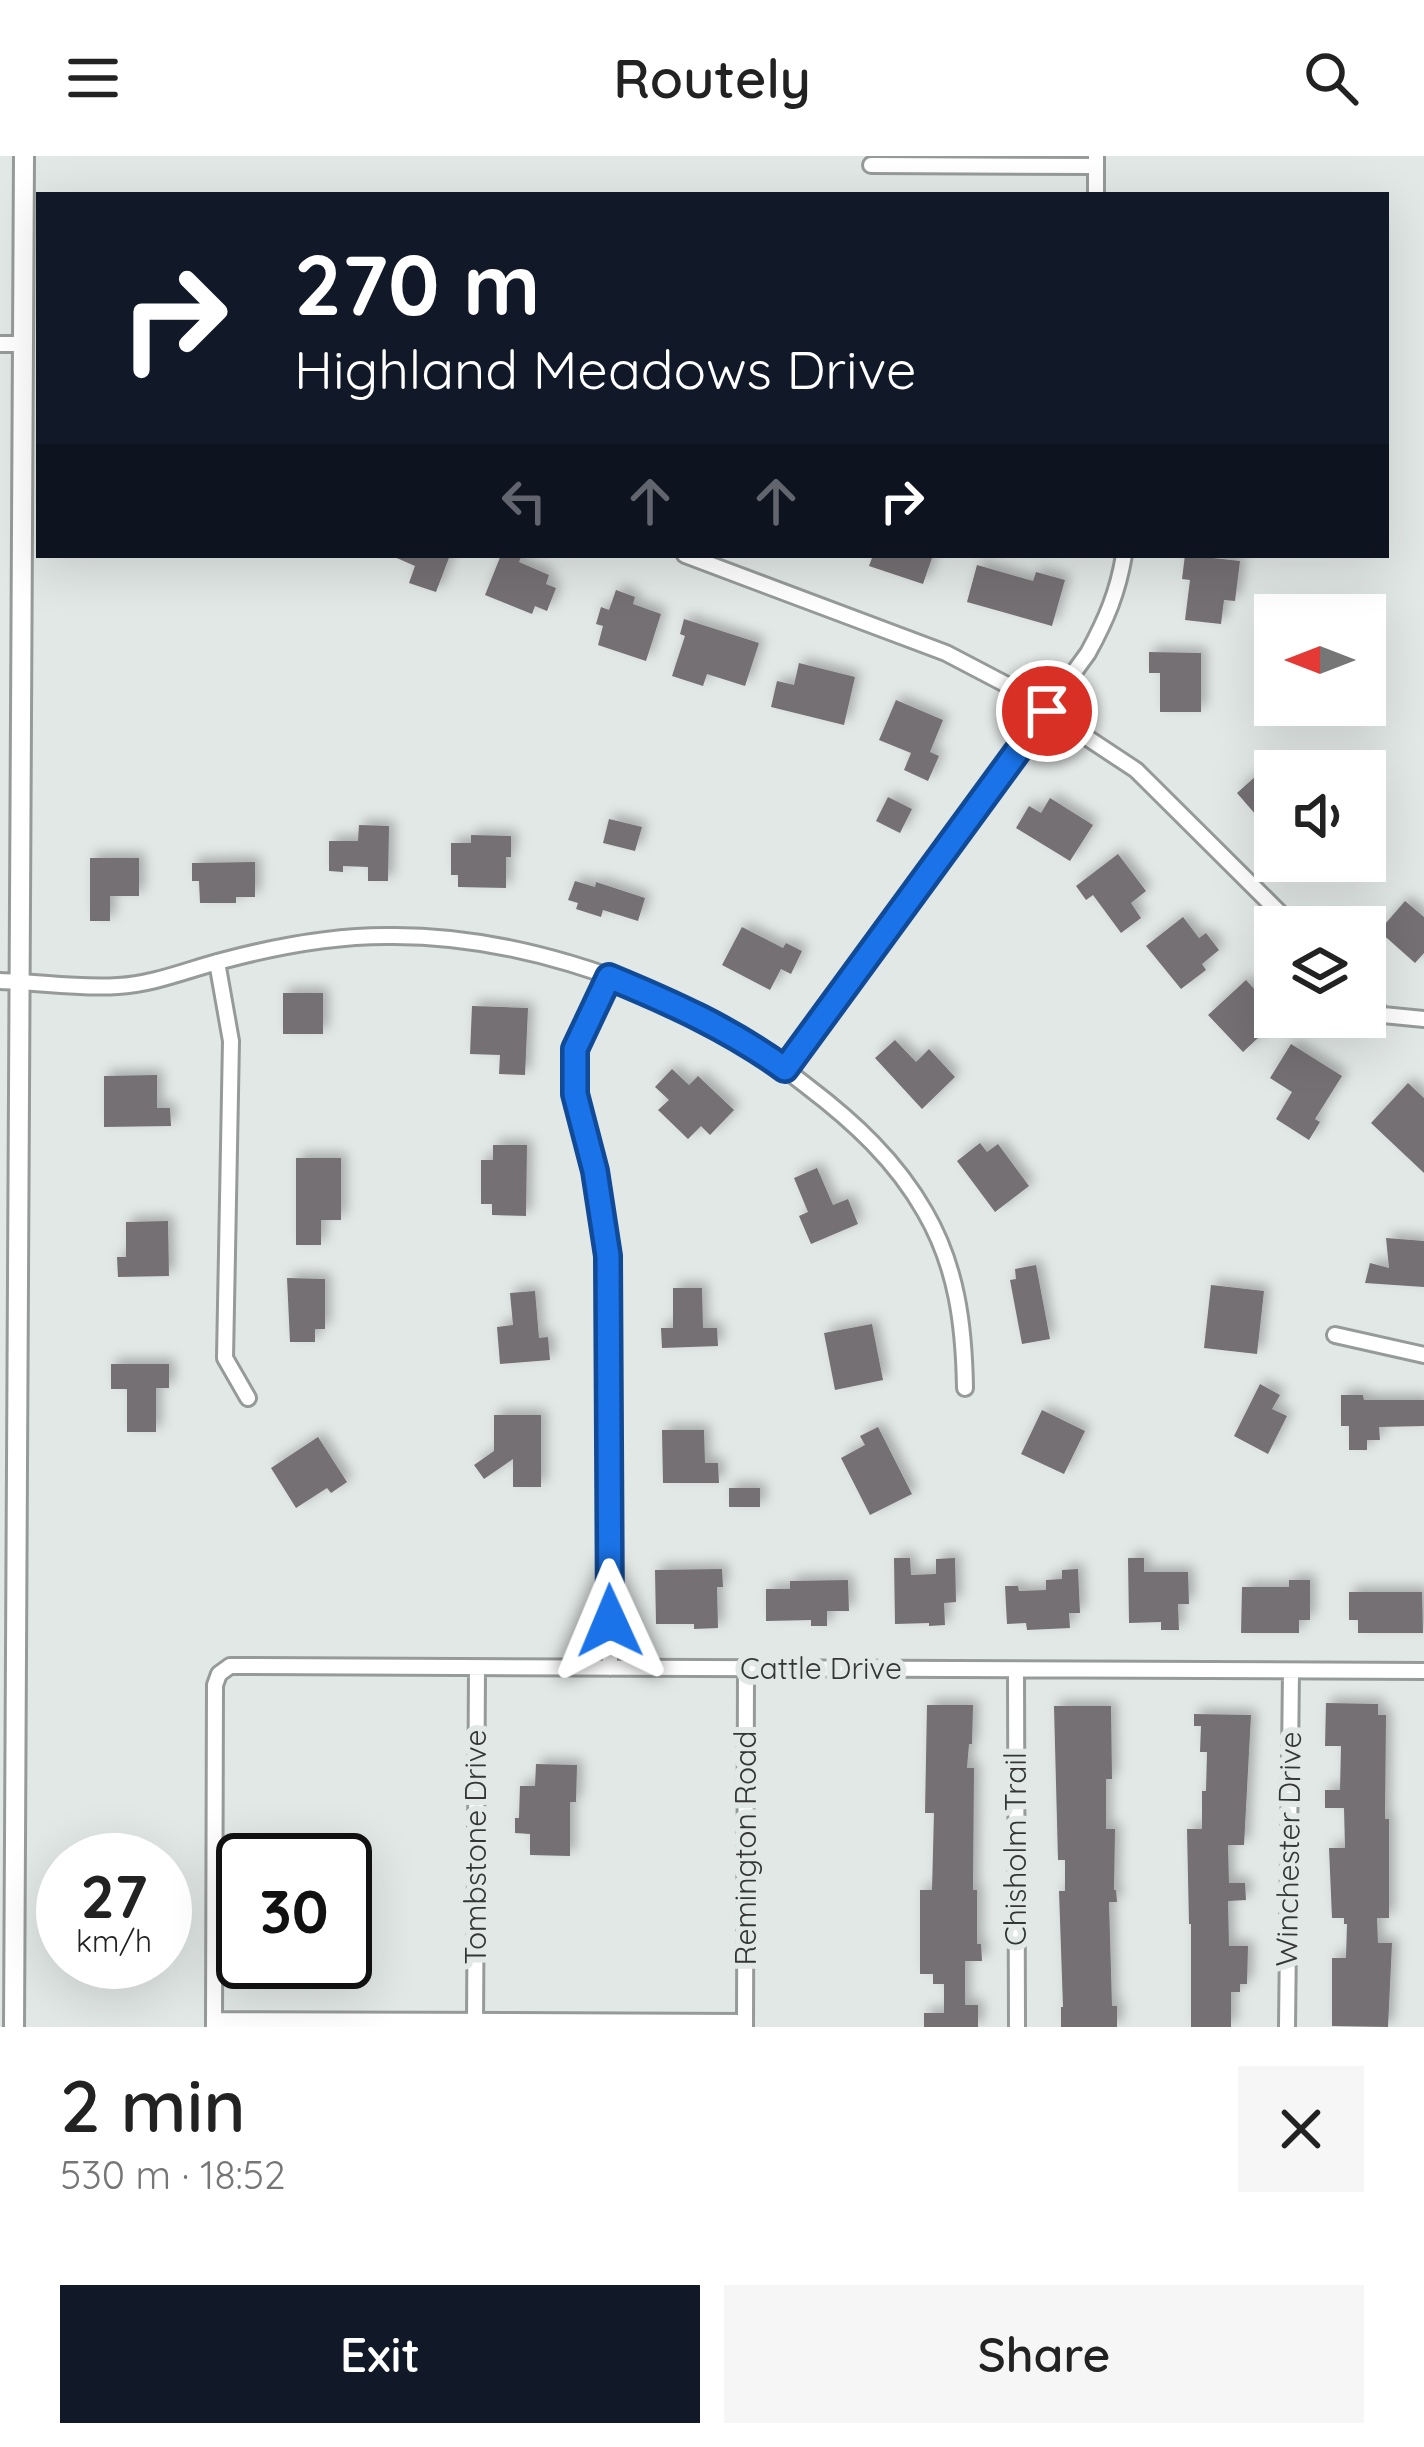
<!DOCTYPE html>
<meta charset="utf-8">
<style>
body{margin:0;font-family:Quicksand,sans-serif;background:#f6f6f6;color:#222;height:100vh;display:flex;flex-direction:column;font-size:45px;white-space:nowrap}
*{box-sizing:border-box;margin:0}
p{font-size:39px;color:#767676}
.icon{flex:none;width:66px;height:66px;fill:none;stroke:currentColor;stroke-width:2;stroke-linecap:round;stroke-linejoin:round}
.map{position:relative;height:1871px;overflow:hidden}
.drawer{display:flex;flex-direction:column;background:#fff;flex:1}
.drawer>*{flex:none}
.top-card{position:absolute;left:36px;top:36px;width:1353px;height:366px;border-radius:0px;box-shadow:0 12px 48px #0002;background:#111827;color:#fff;overflow:hidden}
.needle{width:78px;rotate:270deg}
.controls{position:absolute;left:1254px;top:438px;display:grid;gap:24px}
.controls a{display:grid;place-items:center;width:132px;height:132px;border-radius:0px;background:#fff;box-shadow:0 12px 48px #0002;font-size:60px}
.speed{position:absolute;left:36px;top:1677px;display:flex;gap:24px;font-size:60px;font-weight:700;text-align:center}
.speed>*{display:grid;place-content:center;width:156px;height:156px;border-radius:50%;background:#fff;box-shadow:0 12px 48px #0002;line-height:1}
.speed small{font-size:30px;font-weight:400}
.speed .limit{border:6px solid #111;border-radius:18px;background:#fff;color:#111}
.pin{position:absolute;display:grid;place-items:center;width:102px;height:102px;color:#fff;margin:-51px;border:6px solid #fff;border-radius:50%;box-shadow:0 3px 12px #0007}
.me{position:absolute;width:132px;margin:-66px;rotate:359deg;stroke-linejoin:round;filter:drop-shadow(0 0 9px #0008)}
.turn{display:flex;align-items:center;gap:42px;height:252px;padding:0 60px;font-size:54px}
.turn .icon{width:156px;height:156px;stroke-width:2.5}
.turn b{display:block;font-size:84px;line-height:102px}
.lanes{display:flex;align-items:center;height:114px;padding:0 60px;background:#0003;justify-content:center;gap:60px;direction:ltr}
.lanes .off{opacity:.35}
.round{display:grid;place-items:center;flex:none;width:126px;height:126px;border-radius:0px;background:#f6f6f6}
.head{display:flex;align-items:center;justify-content:space-between;height:204px;padding:0 60px}
h1{font-size:72px;font-weight:600;line-height:90px}
.cta{display:flex;gap:24px;margin-top:auto;padding:24px 60px}
.cta a{flex:1;height:138px;border-radius:0px;background:#111827;color:#fff;font-size:48px;font-weight:600;line-height:138px;text-align:center}
.cta a+a{background:#f6f6f6;color:#222}
header{display:flex;justify-content:space-between;align-items:center;height:156px;padding:0 60px;background:#fff;font-size:54px;font-weight:600}
.map>svg:first-child{display:block}
</style>
<header><svg class="icon" aria-label="menu" viewBox="0 0 24 24"><path d="M4 6h16M4 12h16M4 18h16"/></svg>Routely<svg class="icon" aria-label="search" viewBox="0 0 24 24"><circle cx="10" cy="10" r="6"/><path d="M15 15l6 6"/></svg></header>
<div class="map">
<svg width="1424" height="1871" viewBox="0 0 1424 1871">
<defs>
<filter id="shadow"><feDropShadow dx="5.5" dy="-5.5" stdDeviation="6" flood-color="#0004"/></filter>
</defs>
<rect width="100%" height="100%" fill="#e2e8e6"/>
<!-- building -->
<path fill="#747073" filter="url(#shadow)" d="M390,399H450L436,436L409,427L415,410Z
M501,399H522L519,406L549,419L546,428L556,432L547,455L535,450L532,458L485,439Z
M873,399H933L923,428L869,410Z
M1185,399L1240,405L1235,445L1224,444L1221,468L1185,464L1190,424L1182,423Z
M977,409L1033,425L1036,416L1065,424L1052,470L967,446Z
M616,434L635,441L633,448L661,458L646,505L598,489L603,470L596,468L601,451L609,454Z
M684,463L759,487L745,530L707,518L703,530L672,520L685,480L680,478Z
M1149,496L1201,497V556H1160V517H1149Z
M799,507L855,521L844,569L771,551L777,525L794,529Z
M896,544L943,564L930,596L939,600L928,625L904,614L911,597L879,584Z
M1256,620L1275,641V681L1237,637Z
M888,641L912,653L900,677L876,665Z
M1050,642L1093,669L1070,705L1016,672L1029,650L1041,657Z
M609,663L642,671L635,695L603,687Z
M359,669L389,670L388,725H368V711L343,710V716L329,715V685H358Z
M471,679L511,680V701H506V732L458,731V719H451V687H471Z
M1118,698L1146,735L1131,747L1141,762L1121,777L1093,739L1086,744L1076,730Z
M90,702H139V740H110V765H90Z
M255,706V741H236V747H200L199,725H192V707Z
M575,725L595,731L596,726L645,742L638,765L603,754L601,761L576,753L578,747L568,744Z
M1405,745L1424,761V797L1415,807L1379,775Z
M1183,761L1199,782L1206,777L1219,794L1202,808L1206,814L1181,833L1146,790Z
M742,771L783,792L786,787L802,795L791,818L781,813L770,834L722,809Z
M1246,824L1268,848L1275,842V866L1243,896L1208,859Z
M283,837H323V878H283Z
M472,850L528,852L525,919L499,918L500,899L470,898Z
M895,884L916,906L929,893L955,921L922,953L875,902Z
M1291,888L1342,920L1315,963L1320,966L1309,984L1276,963L1292,936L1270,922Z
M672,913L689,929L698,920L734,954L710,979L701,970L688,983L658,954L669,944L655,931Z
M157,919V952H170L171,970L104,971V920Z
M1408,927L1424,942V1017L1371,967Z
M980,987L987,996L998,988L1029,1030L995,1056L957,1005Z
M493,989H527L526,1060L492,1059V1048H481V1004H493Z
M296,1002H341V1064H321V1089H296Z
M817,1012L833,1049L848,1043L858,1068L811,1088L799,1060L808,1056L794,1022Z
M168,1065L169,1120L118,1121L117,1101H126V1066Z
M1386,1082L1424,1085V1131L1365,1127L1370,1107L1389,1112Z
M1036,1109L1050,1183L1022,1188L1010,1124L1016,1123L1015,1113Z
M287,1122L325,1123V1173H315V1186H290Z
M1211,1129L1264,1135L1257,1198L1204,1192Z
M673,1132H702L703,1172H717L718,1190L662,1192L661,1172H673Z
M535,1135L539,1182L548,1181L550,1204L500,1208L497,1171L513,1169L510,1137Z
M872,1168L883,1224L835,1234L824,1177Z
M111,1208H169V1232H156V1276H127V1233H111Z
M1260,1228L1280,1239L1272,1253L1287,1260L1268,1298L1234,1280Z
M1341,1239H1363L1364,1244H1424V1270L1379,1271L1380,1284H1367V1294H1349V1270H1341Z
M1042,1254L1085,1275L1064,1318L1021,1298Z
M494,1259H541V1331H513V1303L484,1323L474,1309L494,1295Z
M878,1271L912,1338L870,1359L841,1302L865,1289L860,1280Z
M662,1274H704L705,1307H718L719,1327H663Z
M318,1281L347,1326L331,1337L327,1332L296,1352L271,1312Z
M729,1332H760V1351H729Z
M894,1402H910L911,1419L936,1418V1403L955,1402L956,1446L944,1447L945,1469L929,1470V1467L895,1468Z
M1128,1402H1144V1416H1188L1189,1448H1178L1179,1474H1161V1466L1129,1467Z
M722,1413L723,1431H717L718,1472L694,1473V1468H656L655,1414Z
M1078,1413L1080,1457H1069L1070,1472L1027,1474L1026,1467L1007,1468L1005,1430H1018L1019,1435L1046,1434V1424L1062,1423V1414Z
M848,1424L849,1455H827V1470H811V1464L766,1465V1433H790V1425Z
M1289,1424H1310V1464H1299V1477H1241L1242,1431H1289Z
M1349,1436H1422L1423,1477H1358V1464H1349Z
M1326,1547L1378,1548V1559H1386L1385,1663H1389V1762H1377L1378,1787H1392L1388,1871L1332,1870V1802H1346L1347,1768H1344V1762H1332L1329,1692H1345L1344,1652H1325V1634H1340L1341,1590H1325Z
M927,1549H973L972,1588H969L967,1612H974L973,1734H977V1788H981L982,1805H965V1849H978V1871H924V1857H944V1828H933V1818H920V1734H932L934,1657H925Z
M1054,1550H1111L1112,1623H1106V1673H1115L1114,1734H1116L1117,1746H1109L1112,1850H1117V1871H1061V1851H1063L1059,1735H1065V1704H1058Z
M1194,1558L1251,1559L1244,1689H1228L1229,1727H1245L1246,1744L1228,1745L1229,1790H1248L1247,1828H1240V1836H1231V1871H1191V1768H1189L1187,1673H1202V1635H1206L1207,1596H1200L1201,1570H1194Z
M536,1608L577,1609L576,1646H570V1700L530,1699V1678L515,1677V1662H519L520,1630H535Z
M268,1806H308V1830L251,1829V1814L268,1815Z"/>
<g fill="none" stroke-linecap="round" stroke-linejoin="round">
<defs>
<path id="street" d="M871,9L1096,10
M1096,39V0
M0,188H23
M685,399L946,497L1009,530L1136,614L1294,771
M217,806L231,885L225,1202L248,1242
M609,821L575,893V938L595,1015L608,1100L610,1512
M0,825C39,826 80,833 118,830C155,828 189,813 225,804C278,790 331,780 386,780C504,778 641,821 741,883C765,897 786,914 808,931C854,966 896,1005 925,1056C957,1111 964,1170 965,1232
M1365,841L1383,859L1424,863
M785,913L1088,497C1106,464 1118,436 1124,399
M1335,1179L1424,1199
M1016,1515L1017,1871
M214,1864L745,1866
M214,1871L215,1529L219,1518L230,1510L1424,1515
M475,1871L477,1512
M745,1871L746,1513
M1287,1871L1291,1515"/>
<path id="secondary" d="M14,1871L24,0"/>
</defs>
<!-- street casing -->
<use href="#street" stroke="#969b9a" stroke-width="20"/>
<!-- secondary casing -->
<use href="#secondary" stroke="#969b9a" stroke-width="24"/>
<!-- street -->
<use href="#street" stroke="#fff" stroke-width="14"/>
<!-- secondary -->
<use href="#secondary" stroke="#fff" stroke-width="18"/>
</g>
<g fill="none" stroke-linecap="round" stroke-linejoin="round">
<defs>
<path id="route" d="M610,1465L608,1100L595,1015L575,938V893L609,821C672,847 730,873 785,913L1047,555"/>
</defs>
<!-- route casing -->
<use href="#route" stroke="#114b97" stroke-width="30"/>
<!-- route -->
<use href="#route" stroke="#1a73e8" stroke-width="21"/>
</g>
<g text-anchor="middle" stroke-width="12" stroke-linejoin="round" paint-order="stroke">
<!-- street labels -->
<g font-size="30" fill="#343635" stroke="#e2e8e6">
<text x="821" y="1523">Cattle Drive</text>
<text transform="translate(476 1691) rotate(-90)" y="10">Tombstone Drive</text>
<text transform="translate(746 1692) rotate(-90)" y="10">Remington Road</text>
<text transform="translate(1016 1693) rotate(-90)" y="10">Chisholm Trail</text>
<text transform="translate(1289 1693) rotate(-89)" y="10">Winchester Drive</text>
</g>
</g>
</svg>
<div class="controls">
<a><svg class="needle" viewBox="-14 -14 28 28"><path d="M0-13l5 13h-10z" fill="#e53935"/><path d="M0 13l5-13h-10z" fill="#767676"/></svg></a>
<a><svg class="icon" aria-label="sound" viewBox="0 0 24 24"><path d="M4 9h4l5-4v14l-5-4H4zM17 9q2 3 0 6"/></svg></a>
<a><svg class="icon" aria-label="layers" viewBox="0 0 24 24"><path d="M12 4l9 5-9 5-9-5zM3 14l9 5 9-5"/></svg></a>
</div>
<div class="speed"><div>27<small>km/h</small></div><div class="limit">30</div></div>
<div class="pin" style="left:1047px;top:555px;background:#d93025"><svg class="icon" aria-label="arrive" viewBox="0 0 24 24"><path d="M6 21V4h12l-3 4 3 4H6"/></svg></div>
<svg class="me" style="left:610px;top:1465px" viewBox="-20 -20 40 40"><path d="M0-17L14 15 0 8-14 15z" fill="#1a73e8" stroke="#fff" stroke-width="4"/></svg>
<div class="top-card">
<div class="turn"><svg class="icon" aria-label="right" viewBox="0 0 24 24"><path d="M7 20v-9h11M14 6l5 5-5 5"/></svg><div><b>270 m</b>Highland Meadows Drive</div></div>
<div class="lanes"><svg class="icon off" aria-label="left" viewBox="0 0 24 24"><path d="M17 20v-9H6M10 6l-5 5 5 5"/></svg><svg class="icon off" aria-label="ahead" viewBox="0 0 24 24"><path d="M12 20V5M6 11l6-6 6 6"/></svg><svg class="icon off" aria-label="ahead" viewBox="0 0 24 24"><path d="M12 20V5M6 11l6-6 6 6"/></svg><svg class="icon" aria-label="right" viewBox="0 0 24 24"><path d="M7 20v-9h11M14 6l5 5-5 5"/></svg></div>
</div>
</div>
<section class="drawer">
<div class="head"><div><h1>2 min</h1><p>530 m · 18:52</p></div><a class="round"><svg class="icon" aria-label="close" viewBox="0 0 24 24"><path d="M6 6l12 12M18 6L6 18"/></svg></a></div>
<div class="cta"><a>Exit</a><a>Share</a></div>
</section>
